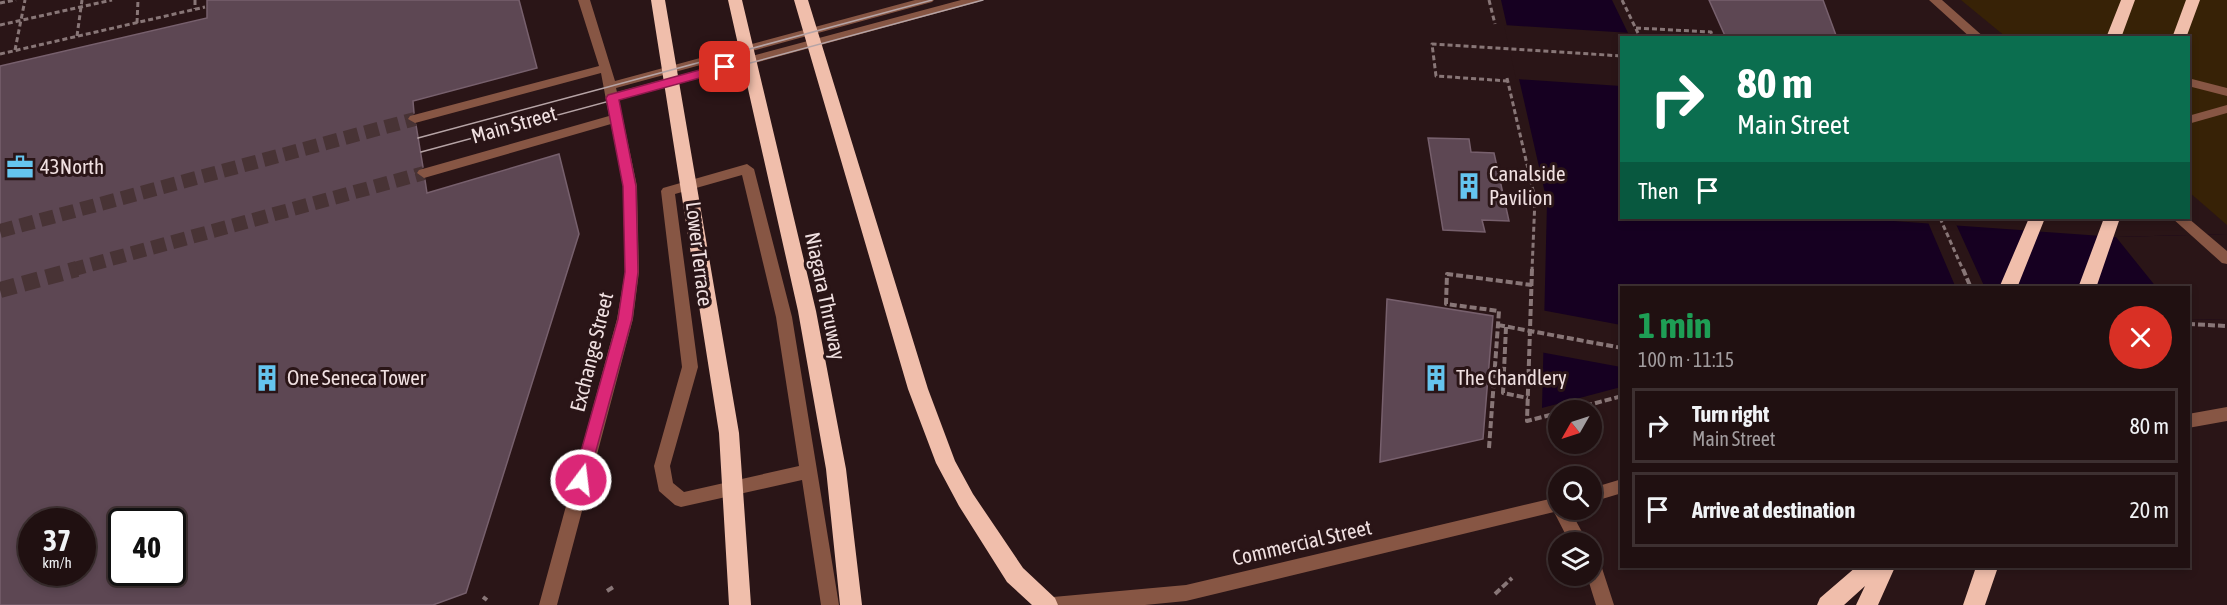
<!DOCTYPE html>
<meta charset="utf-8">
<style>
body{margin:0;font-family:"Asap Condensed",sans-serif;background:#28191a;color:#f1f3f6;height:100vh;display:flex;flex-direction:column;font-size:22px;white-space:nowrap}
*{box-sizing:border-box;margin:0}
p{font-size:20px;color:#a29d9f}
.icon{flex:none;width:33px;height:33px;fill:none;stroke:currentColor;stroke-width:2;stroke-linecap:round;stroke-linejoin:round}
.map{position:relative;flex:1;overflow:hidden}
.sheet{position:absolute;left:1620px;top:286px;width:570px;height:282px;display:flex;flex-direction:column;background:#201011;border-radius:0px;box-shadow:0 3px 9px #0003,0 0 0 2px #3d3031}
.sheet>*{flex:none}
.hud{position:absolute;left:1620px;top:36px;width:570px;height:183px;border-radius:0px;box-shadow:0 3px 9px #0003,0 0 0 2px #3d3031;background:#0b6e4f;color:#fff;overflow:hidden}
.needle{width:39px;rotate:231deg}
.tools{position:absolute;left:1548px;top:400px;display:grid;gap:12px}
.tools a{display:grid;place-items:center;width:54px;height:54px;border-radius:50%;background:#201011;box-shadow:0 3px 9px #0003,0 0 0 2px #3d3031;font-size:30px}
.speed{position:absolute;left:18px;top:508px;display:flex;gap:12px;font-size:30px;font-weight:700;text-align:center}
.speed>*{display:grid;place-content:center;width:78px;height:78px;border-radius:50%;background:#201011;box-shadow:0 3px 9px #0003,0 0 0 2px #3d3031;line-height:1}
.speed small{font-size:15px;font-weight:400}
.speed .limit{border:3px solid #111;border-radius:9px;background:#fff;color:#111}
.pin{position:absolute;display:grid;place-items:center;width:51px;height:51px;color:#fff;margin:-26px;border-radius:12px;box-shadow:0 3px 9px #0006}
.me{position:absolute;width:66px;margin:-33px;rotate:15deg;stroke-linejoin:round;filter:drop-shadow(0 0 4px #0008)}
.turn{display:flex;align-items:center;gap:21px;height:126px;padding:0 18px;font-size:27px}
.turn .icon{width:78px;height:78px;stroke-width:2.5}
.turn b{display:block;font-size:42px;line-height:51px}
.then{display:flex;align-items:center;height:57px;padding:0 18px;background:#0003;gap:12px;font-size:22px}
.round{display:grid;place-items:center;flex:none;width:63px;height:63px;border-radius:32px;background:#28191a}
.headline{display:flex;align-items:center;justify-content:space-between;height:102px;padding:0 18px}
h1{font-size:36px;font-weight:700;line-height:45px;color:#1e9e55}
ul{padding:0;list-style:none}
li{display:flex;align-items:center;gap:18px;height:75px;margin:0 12px 9px;padding:0 6px;border:3px solid #3d3031;border-radius:0px}
li div{flex:1}
li b{display:block;font-size:22px}
li em{font-style:normal}
.map>svg:first-child{display:block}
</style>
<div class="map">
<svg width="2227" height="605" viewBox="0 0 2227 605">
<rect width="100%" height="100%" fill="#2a1517"/>
<!-- green -->
<path fill="#372206" d="M1961,0H2227V225L2189,192L2188,38L2006,37Z"/>
<!-- water -->
<path fill="#160021" d="M1501,0H1612L1630,37L1622,38V218H1851L2116,237L2227,234V320L2189,319L2188,288H1622L1621,387L1542,408L1547,202Z"/>
<!-- pier -->
<path fill="#2a1517" d="M1504,25L1631,33L1633,38H1622L1621,86L1516,79Z
M1927,220L1955,222L1985,288H1956Z
M2227,234V320L2189,319L2188,288H2157L2116,237Z
M1541,310L1621,325V367L1540,352Z"/>
<!-- building -->
<path fill="#5d4753" stroke="#77606d" stroke-width="1.5" fill-rule="evenodd" d="M207,0H519L537,68L413,101L414,113L408,115L406,120L416,125L423,167L417,169L415,173L425,180L427,193L559,154L579,234L466,593L433,605H0V66L207,18ZM32,522H82V573H32ZM122,522H172V573H122Z
M1709,0H1823L1837,38H1726Z
M1428,138L1469,139L1471,152L1494,153L1509,221L1482,220L1485,232L1443,230Z
M1387,299L1493,316L1483,439L1380,462Z"/>
<g fill="none" stroke-linecap="round" stroke-linejoin="round">
<!-- minor-tunnel-far1 -->
<path stroke="#483335" stroke-width="14" stroke-dasharray="14 7" stroke-linecap="butt" d="M0,231L415,119
M71,270L424,173"/>
<!-- minor-tunnel -->
<path stroke="#483335" stroke-width="16" stroke-dasharray="16 8" stroke-linecap="butt" d="M0,290L77,269"/>
<!-- path-far1 -->
<path stroke="#887677" stroke-width="3" stroke-dasharray="5 3" stroke-linecap="butt" d="M195,0V9
M1489,0L1495,24
M1622,0L1638,33
M0,3L16,0
M137,23L138,0
M0,25L112,0
M1636,28L1711,32L1713,38
M77,36L82,0
M15,50L25,0
M0,54L205,7
M1507,78L1535,199L1532,270
M1508,81L1436,76L1432,44L1622,56
M1940,218L1963,270"/>
<!-- path -->
<path stroke="#887677" stroke-width="4" stroke-dasharray="7 3" stroke-linecap="butt" d="M1532,269L1527,421L1558,413
M1963,269L1971,288
M2188,324L2227,326
M1498,325L1622,348
M1506,327L1503,393L1528,398
M1566,411L1622,396
M1489,448L1499,311L1446,304L1447,274L1532,285
M607,591L615,586
M1495,594L1512,578
M483,597L487,600"/>
<!-- minor -->
<path fill="#875644" fill-rule="evenodd" d="M578,0H590L615,81L915,0H934L932,2L616,88L617,92L961,0H980L978,2L619,100L637,186L639,272L633,319L557,605H539L617,319L625,272L623,186L611,124L424,178L417,173L419,170L609,116L601,73L415,123L408,119L410,116L599,66Z
M1929,0H1942L1985,38H1971Z
M2188,78L2227,88V96L2188,86Z
M2227,105V113L2188,124V116Z
M747,164L754,169L792,317L839,605H821L802,480L681,507L675,505L659,491L654,466L682,367L661,191L663,188ZM742,175L776,317L799,466L684,492L673,483L670,466L698,367L675,194Z
M2172,218H2188L2227,251V264L2222,263Z
M2227,407V421L2188,428V414Z
M1622,479V493L1592,502V488Z
M1558,497V510H1570L1588,543H1570L1554,512L1186,601L1145,605H1044L1047,599L1053,597L1186,585Z
M1592,557L1598,559L1601,565L1614,605H1596L1587,576H1592Z"/>
<!-- highway -->
<path fill="#f0beab" fill-rule="evenodd" d="M651,0H665L739,433L751,605H729L719,433Z
M728,0H742L816,311L846,469L862,605H840L826,469L798,311Z
M794,0H808L928,389L955,461L973,494L1023,568L1055,598L1058,605H1032L1007,582L959,506L936,463L908,389Z
M2121,0H2135L2121,38H2106Z
M2186,0H2200L2186,38H2172Z
M2029,218H2045L2017,288H1999Z
M2104,218H2120L2096,288H2078Z
M1856,567H1895L1878,605H1856L1865,586L1844,605H1817L1820,598Z
M1976,567H1998L1985,605H1963Z"/>
<!-- tram -->
<path stroke="#b6a4a6" stroke-width="1.5" d="M418,138L932,0
M421,152L983,0"/>
</g>
<!-- route -->
<path fill="#db2777" stroke="#8e194d" stroke-width="1.5" d="M725,63L729,65V70L619,100L636,186L638,272L632,319L588,480L586,485L581,487L575,485L573,480L618,319L625,272L623,186L606,98L608,95Z"/>
<!-- icons -->
<defs>
<symbol id="office-bare" viewBox="-9 -9 18 18"><path d="M-6-3h4V-5.5h4V-3h4V5H-6ZM-1-4.5V-3h2v-1.5ZM-6 0V1H6V0Z" fill="#65c5ef" stroke="#2a1517" stroke-width="2.5" paint-order="stroke"/></symbol>
<symbol id="building-bare" viewBox="-9 -9 18 18"><path d="M-4-6H4V6H1V3H-1V6H-4ZM-2.5-4.3h1.7v1.8h-1.7ZM.8-4.3h1.7v1.8H.8ZM-2.5-1h1.7V.8h-1.7ZM.8-1h1.7V.8H.8Z" fill="#65c5ef" stroke="#2a1517" stroke-width="2.5" paint-order="stroke"/></symbol>
</defs>
<g fill-rule="evenodd">
<use href="#office-bare" x="1" y="148" width="38" height="38"/>
<use href="#building-bare" x="1450" y="167" width="38" height="38"/>
<use href="#building-bare" x="248" y="359" width="38" height="38"/>
<use href="#building-bare" x="1417" y="359" width="38" height="38"/>
</g>
<g text-anchor="middle" stroke-width="6" stroke-linejoin="round" paint-order="stroke">
<!-- street labels -->
<g font-size="21" fill="#f0e0e1" stroke="#2a1517">
<text transform="translate(514 125) rotate(-16)" y="7">Main Street</text>
<text transform="translate(699 254) rotate(83)" y="7">Lower Terrace</text>
<text transform="translate(825 296) rotate(78)" y="7">Niagara Thruway</text>
<text transform="translate(592 352) rotate(-76)" y="7">Exchange Street</text>
<text transform="translate(1302 543) rotate(-13)" y="7">Commercial Street</text>
</g>
<!-- poi labels -->
<g font-size="21" fill="#f0e0e1" stroke="#2a1517" text-anchor="start">
<text x="40" y="174">43North</text>
<text x="1489" y="181">Canalside<tspan x="1489" dy="24">Pavilion</tspan></text>
<text x="287" y="385">One Seneca Tower</text>
<text x="1456" y="385">The Chandlery</text>
</g>
</g>
</svg>
<div class="tools">
<a><svg class="needle" viewBox="-14 -14 28 28"><path d="M0-13l5 13h-10z" fill="#e53935"/><path d="M0 13l5-13h-10z" fill="#a29d9f"/></svg></a>
<a><svg class="icon" aria-label="search" viewBox="0 0 24 24"><circle cx="10" cy="10" r="6"/><path d="M15 15l6 6"/></svg></a>
<a><svg class="icon" aria-label="layers" viewBox="0 0 24 24"><path d="M12 4l9 5-9 5-9-5zM3 14l9 5 9-5"/></svg></a>
</div>
<div class="speed"><div>37<small>km/h</small></div><div class="limit">40</div></div>
<div class="pin" style="left:725px;top:67px;background:#d93025"><svg class="icon" aria-label="arrive" viewBox="0 0 24 24"><path d="M6 21V4h12l-3 4 3 4H6"/></svg></div>
<svg class="me" style="left:581px;top:480px" viewBox="-20 -20 40 40"><circle r="17" fill="#db2777" stroke="#fff" stroke-width="3"/><path d="M0-11L8 9 0 5-8 9z" fill="#fff"/></svg>
<div class="hud">
<div class="turn"><svg class="icon" aria-label="right" viewBox="0 0 24 24"><path d="M7 20v-9h11M14 6l5 5-5 5"/></svg><div><b>80 m</b>Main Street</div></div>
<div class="then">Then<svg class="icon" aria-label="arrive" viewBox="0 0 24 24"><path d="M6 21V4h12l-3 4 3 4H6"/></svg></div>
</div>
<section class="sheet">
<div class="headline"><div><h1>1 min</h1><p>100 m · 11:15</p></div><a class="round" style="background:#d93025;color:#fff"><svg class="icon" aria-label="close" viewBox="0 0 24 24"><path d="M6 6l12 12M18 6L6 18"/></svg></a></div>
<ul>
<li><svg class="icon" aria-label="right" viewBox="0 0 24 24"><path d="M7 20v-9h11M14 6l5 5-5 5"/></svg><div><b>Turn right</b><p>Main Street</p></div><em>80 m</em></li>
<li><svg class="icon" aria-label="arrive" viewBox="0 0 24 24"><path d="M6 21V4h12l-3 4 3 4H6"/></svg><div><b>Arrive at destination</b></div><em>20 m</em></li>
</ul>
</section>
</div>
